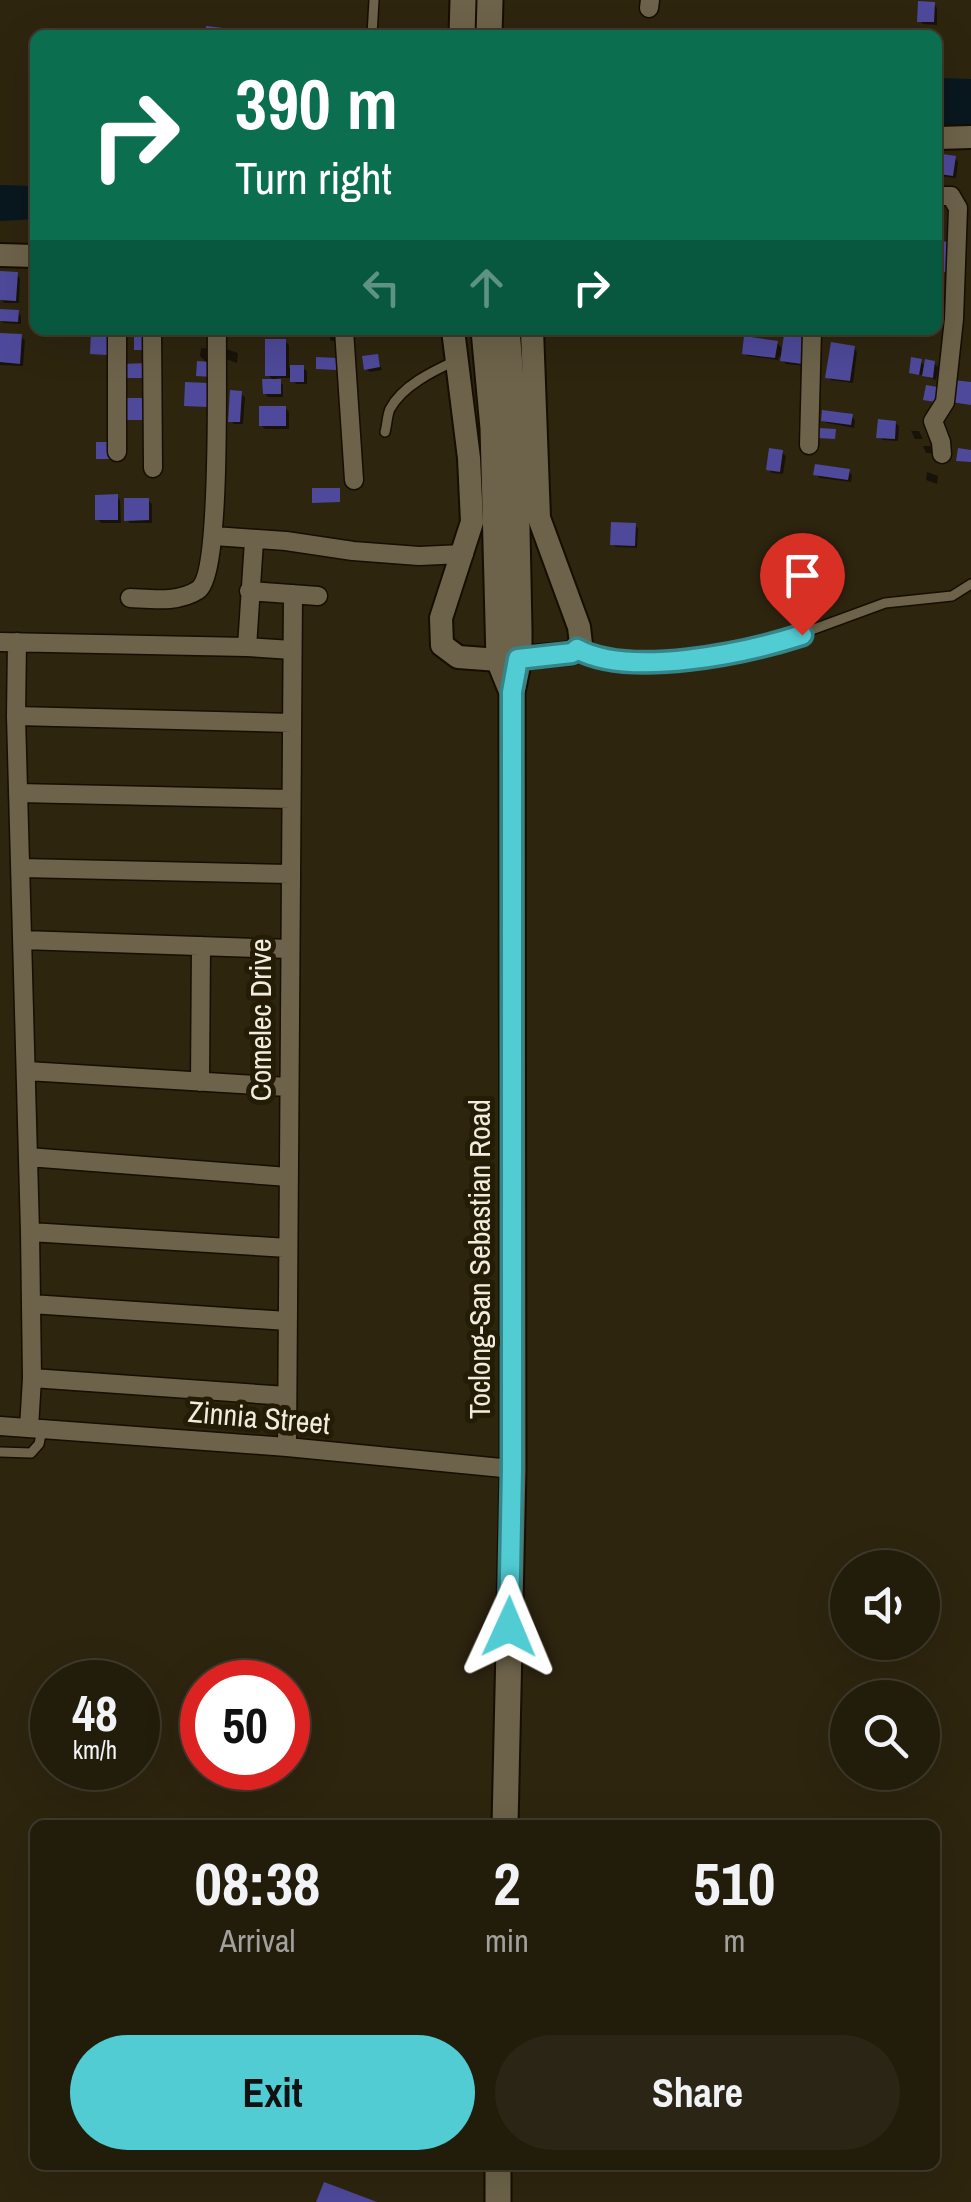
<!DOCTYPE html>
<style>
body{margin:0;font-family:"Archivo Narrow",sans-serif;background:#2a2514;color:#f1f3f6;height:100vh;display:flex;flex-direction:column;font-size:38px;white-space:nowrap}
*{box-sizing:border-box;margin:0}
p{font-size:32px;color:#a2a19d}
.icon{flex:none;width:55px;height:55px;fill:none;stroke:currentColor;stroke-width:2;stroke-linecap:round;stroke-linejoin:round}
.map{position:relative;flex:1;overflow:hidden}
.details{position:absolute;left:30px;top:1820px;width:910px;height:350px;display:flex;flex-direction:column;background:#221c0b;border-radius:15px;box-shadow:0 10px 40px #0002,0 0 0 2px #3f3a2c}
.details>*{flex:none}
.top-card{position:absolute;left:30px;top:30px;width:912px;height:305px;border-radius:15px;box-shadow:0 10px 40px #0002,0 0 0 2px #3f3a2c;background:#0b6e4f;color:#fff;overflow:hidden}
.tools{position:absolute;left:830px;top:1550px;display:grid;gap:20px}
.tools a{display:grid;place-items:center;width:110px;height:110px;border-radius:50%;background:#221c0b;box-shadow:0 10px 40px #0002,0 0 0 2px #3f3a2c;font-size:50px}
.speed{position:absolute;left:30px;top:1660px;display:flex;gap:20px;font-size:50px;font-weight:700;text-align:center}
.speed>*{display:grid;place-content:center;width:130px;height:130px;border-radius:50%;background:#221c0b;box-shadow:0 10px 40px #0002,0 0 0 2px #3f3a2c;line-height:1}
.speed small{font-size:25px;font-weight:400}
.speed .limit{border:15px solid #d22;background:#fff;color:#111}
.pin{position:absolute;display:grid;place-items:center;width:85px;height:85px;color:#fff;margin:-102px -42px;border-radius:50% 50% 50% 0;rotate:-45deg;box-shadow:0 0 10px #0007}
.pin .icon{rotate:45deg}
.me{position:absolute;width:110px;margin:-55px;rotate:1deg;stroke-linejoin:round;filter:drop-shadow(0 0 8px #0008)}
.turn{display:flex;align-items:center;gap:35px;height:210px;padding:0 40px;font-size:45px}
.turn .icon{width:130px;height:130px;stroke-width:2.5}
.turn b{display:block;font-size:70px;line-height:85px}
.lanes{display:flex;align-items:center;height:95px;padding:0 40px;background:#0003;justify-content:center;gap:50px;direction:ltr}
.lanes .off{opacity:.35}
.eta{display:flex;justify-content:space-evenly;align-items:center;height:170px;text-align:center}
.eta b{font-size:60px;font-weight:700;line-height:70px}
.cta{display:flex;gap:20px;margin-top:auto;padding:20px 40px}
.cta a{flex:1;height:115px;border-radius:60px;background:#51ccd3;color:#111;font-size:40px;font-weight:700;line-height:115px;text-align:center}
.cta a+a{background:#2a2514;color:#f1f3f6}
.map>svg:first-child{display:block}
</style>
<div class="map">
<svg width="971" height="2202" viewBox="0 0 971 2202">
<rect width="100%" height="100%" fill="#2e250f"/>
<!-- water -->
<path fill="#09171f" d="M938,78L971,79V126L938,129Z
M0,185L35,186V219L0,221Z"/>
<!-- shadow -->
<path fill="#0007" d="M934,4L937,8V25L923,24L920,21Z
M955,158L958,162L956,178L945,177L942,173Z
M938,207L944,211L942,224H938Z
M17,275L20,278L19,303H4L1,299L0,279Z
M939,294L951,296L953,313L938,308Z
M18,312L21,316V324L4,323L0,320Z
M227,330H248L247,336L231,335Z
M330,332L338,335V343L330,340Z
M0,335L21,337L25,340L23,366L0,365Z
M285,341L289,345V368H303L307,371V384H296L292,378H276L283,385V397H268L265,393L274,381L268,375Z
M805,341V366L786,364L779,356L778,360L748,356L744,353L777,343L784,351Z
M201,348L210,349L212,360H207L214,368L213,379L199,375L208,364L200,356Z
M223,348L238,353L237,363L223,358Z
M854,348L857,352L853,383L831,380L828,377Z
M377,356L382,370L370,372L366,369Z
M920,361L926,367L934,363L938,367L936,380L912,372Z
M241,394L245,397L243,424H234L231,421Z
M285,408L289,412V429H265L261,425Z
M852,417L855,420L854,428L827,423L823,420Z
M895,423L899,426L898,441L883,440L879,437Z
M911,431H919L923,439H915Z
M923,446H931L934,453H926Z
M782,453L786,456L783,474L772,473L769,469Z
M848,471L852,475L851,482L820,478L816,474Z
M927,472L938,476L937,484L926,480Z
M117,497L120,500L121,523H101L98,519Z
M148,500L152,504V523H130L126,520Z
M635,525L638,529L637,548L616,547L613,544Z"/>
<!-- building -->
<path fill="#4e499a" d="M918,1L935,2L934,22H917Z
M206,26L232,29L231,35H205Z
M942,154L956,156L953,176L939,174Z
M940,241L955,243L951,273L938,271Z
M0,271L18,272L16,301L0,300Z
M0,309L19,310L18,322L0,321Z
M91,330H109L107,355L90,354Z
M134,330H147V350H134Z
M0,333L22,334L20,364L0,362Z
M784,335L806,338L802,364L780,361Z
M744,336L778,341L775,358L742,354Z
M265,339H286V376H265Z
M831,342L855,346L850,381L825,378Z
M378,354L380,367L364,370L362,356Z
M316,357L338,358L337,370L316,369Z
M911,357L922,359L919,375L909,373Z
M925,359L935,361L933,378L922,376Z
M197,361L212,362L211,377L196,376Z
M148,363V378H121V364Z
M290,365H304V382H290Z
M262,379H281V394H263Z
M953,380L971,382V405L951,402Z
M185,382L209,383L208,407L184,406Z
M926,385L943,388L941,403L923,400Z
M230,390L242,391L240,422H228Z
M123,398H149V420H123Z
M259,406H286V426H259Z
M822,410L853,414L851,425L821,421Z
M878,419L896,421L895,439L876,438Z
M819,428L836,429L835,439L818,438Z
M96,442H110L111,459H96Z
M769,448L783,450L780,472L766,470Z
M958,448L971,450V462L956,461Z
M815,464L850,469L848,480L813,475Z
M312,488H340V502L312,503Z
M118,494V520H95V495Z
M124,498H149V520L124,521Z
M611,522L636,523L635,546L610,545Z
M324,2182L377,2202H316Z"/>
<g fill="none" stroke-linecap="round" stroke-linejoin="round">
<defs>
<path id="service" d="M372,35L374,0
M385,432C387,426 387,415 390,409C402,386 433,371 455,361
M579,650L595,659L612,662L664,661L757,650L885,603L952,596L971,584
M0,1452L31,1453L39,1444L42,1430"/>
<path id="minor" d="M649,8L650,0
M938,196H951L958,208L954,319L945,402L933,421L941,442L942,454
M152,330L153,468
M344,330L354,480
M809,445L812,330
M117,452V330
M214,536L286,541L353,551L419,556L464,554
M249,591L318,596
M130,598C152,599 178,603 198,590C222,573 216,369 217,330
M0,642L247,647L254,541
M17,642L16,716L30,1232L32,1378L29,1428
M247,647L292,650
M16,716L292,723
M18,793L291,799
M21,868L290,874
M23,940L289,949
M27,1071L288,1087
M200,1082L201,946
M28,1157L288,1177
M30,1232L288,1248
M31,1304L287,1321
M32,1378L287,1396
M0,1426L287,1447L513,1469
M287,1447L293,594"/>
<path id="tertiary" d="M938,138L971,137
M0,255L35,256
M453,330L469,458L472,522L441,618L442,645L458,657L499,660L572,653L581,644L579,627L539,518L532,330"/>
<path id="secondary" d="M462,35L463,0
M489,35L490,0
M484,330L493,428L499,660L512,692
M505,1825L513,1469L512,692L519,659V630L515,428L507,330
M498,2202V2165"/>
</defs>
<!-- service casing -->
<use href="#service" stroke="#160e00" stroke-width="12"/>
<!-- minor casing -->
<use href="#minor" stroke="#160e00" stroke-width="21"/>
<!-- tertiary casing -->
<use href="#tertiary" stroke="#160e00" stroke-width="26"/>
<!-- secondary casing -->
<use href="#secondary" stroke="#160e00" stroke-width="29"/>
<!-- service -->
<use href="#service" stroke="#6d634a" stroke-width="9"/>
<!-- minor -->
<use href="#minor" stroke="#6d634a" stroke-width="18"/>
<!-- tertiary -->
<use href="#tertiary" stroke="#6d634a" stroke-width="22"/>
<!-- secondary -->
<use href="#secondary" stroke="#6d634a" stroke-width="25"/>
</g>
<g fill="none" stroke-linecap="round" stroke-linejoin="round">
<defs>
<path id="route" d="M509,1627L512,1469V692L518,659L572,653L577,649C630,678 746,653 802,635"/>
</defs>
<!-- route casing -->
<use href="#route" stroke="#358589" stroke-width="25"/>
<!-- route -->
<use href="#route" stroke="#51ccd3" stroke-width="18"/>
</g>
<g text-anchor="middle" stroke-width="10" stroke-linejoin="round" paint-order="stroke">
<!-- street labels -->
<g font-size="30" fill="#f1ecde" stroke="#241c05">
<text transform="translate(261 1020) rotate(-90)" y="10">Comelec Drive</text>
<text transform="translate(480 1259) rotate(-90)" y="10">Toclong-San Sebastian Road</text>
<text transform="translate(259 1418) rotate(5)" y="10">Zinnia Street</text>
</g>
</g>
</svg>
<div class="tools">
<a><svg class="icon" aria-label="sound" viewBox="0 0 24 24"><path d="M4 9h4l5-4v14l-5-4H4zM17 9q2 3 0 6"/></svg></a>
<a><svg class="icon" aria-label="search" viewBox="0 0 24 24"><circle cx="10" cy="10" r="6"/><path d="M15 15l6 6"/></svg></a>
</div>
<div class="speed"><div>48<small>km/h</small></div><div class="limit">50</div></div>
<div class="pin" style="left:802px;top:635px;background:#d93025"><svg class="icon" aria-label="arrive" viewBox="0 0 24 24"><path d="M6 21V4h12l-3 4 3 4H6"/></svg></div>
<svg class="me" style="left:509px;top:1627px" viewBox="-20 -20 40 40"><path d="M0-17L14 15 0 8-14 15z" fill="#51ccd3" stroke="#fff" stroke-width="4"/></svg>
<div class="top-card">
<div class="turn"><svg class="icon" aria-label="right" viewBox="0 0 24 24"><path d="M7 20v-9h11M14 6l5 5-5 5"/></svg><div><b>390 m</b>Turn right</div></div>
<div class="lanes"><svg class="icon off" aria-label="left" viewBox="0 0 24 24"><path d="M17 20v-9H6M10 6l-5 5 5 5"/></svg><svg class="icon off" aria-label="ahead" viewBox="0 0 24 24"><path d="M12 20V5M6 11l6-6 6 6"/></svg><svg class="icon" aria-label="right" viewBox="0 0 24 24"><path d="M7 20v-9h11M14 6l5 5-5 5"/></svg></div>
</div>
<section class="details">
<div class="eta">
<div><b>08:38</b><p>Arrival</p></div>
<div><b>2</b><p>min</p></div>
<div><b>510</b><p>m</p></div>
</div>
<div class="cta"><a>Exit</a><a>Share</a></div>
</section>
</div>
